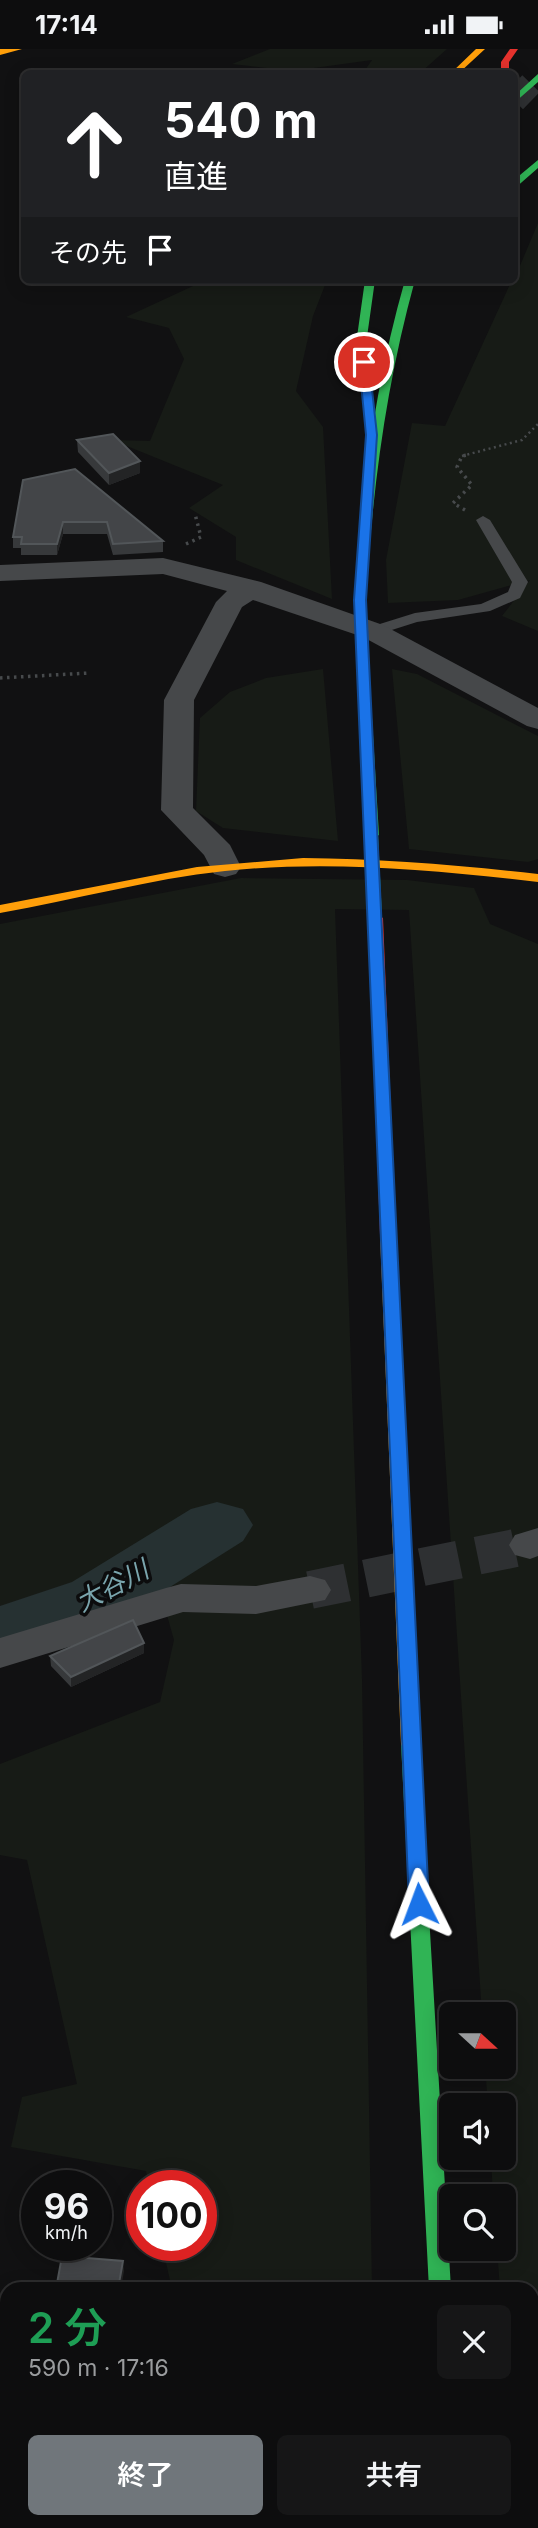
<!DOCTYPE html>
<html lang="ja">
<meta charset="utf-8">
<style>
body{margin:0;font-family:Inter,"Noto Sans JP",sans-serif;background:#161617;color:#f1f3f6;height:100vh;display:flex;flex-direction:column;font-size:26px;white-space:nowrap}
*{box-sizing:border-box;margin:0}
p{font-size:23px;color:#9a9c9e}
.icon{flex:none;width:38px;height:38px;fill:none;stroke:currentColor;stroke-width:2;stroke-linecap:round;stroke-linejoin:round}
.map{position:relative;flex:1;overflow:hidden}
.details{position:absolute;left:0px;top:2233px;width:539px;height:247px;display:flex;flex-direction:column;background:#0d0d0e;border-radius:21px 21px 0 0;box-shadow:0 4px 18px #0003,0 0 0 2px #2d2d2e}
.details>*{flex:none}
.top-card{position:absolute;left:21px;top:21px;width:497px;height:214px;border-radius:10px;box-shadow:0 4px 18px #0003,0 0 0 2px #2d2d2e;background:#202124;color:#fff;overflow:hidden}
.needle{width:46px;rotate:111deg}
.tools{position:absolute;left:439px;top:1953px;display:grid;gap:14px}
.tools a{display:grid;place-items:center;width:77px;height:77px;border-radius:10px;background:#0d0d0e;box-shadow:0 4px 18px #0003,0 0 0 2px #2d2d2e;font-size:35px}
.speed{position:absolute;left:21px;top:2121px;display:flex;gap:14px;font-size:35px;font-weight:700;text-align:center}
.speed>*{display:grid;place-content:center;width:91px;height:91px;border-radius:50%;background:#0d0d0e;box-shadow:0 4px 18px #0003,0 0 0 2px #2d2d2e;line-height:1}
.speed small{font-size:18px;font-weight:400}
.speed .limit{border:10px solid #d22;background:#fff;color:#111}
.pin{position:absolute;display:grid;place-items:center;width:60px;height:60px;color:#fff;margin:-30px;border:4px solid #fff;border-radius:50%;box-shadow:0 2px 7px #0007}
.me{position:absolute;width:77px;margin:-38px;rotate:357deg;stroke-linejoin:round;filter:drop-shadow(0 0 5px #0008)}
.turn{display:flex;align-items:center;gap:24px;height:147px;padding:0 28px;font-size:32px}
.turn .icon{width:91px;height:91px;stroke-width:2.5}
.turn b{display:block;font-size:49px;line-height:60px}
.then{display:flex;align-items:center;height:66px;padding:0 28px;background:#0003;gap:14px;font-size:26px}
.round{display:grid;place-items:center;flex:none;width:74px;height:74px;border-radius:10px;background:#161617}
.summary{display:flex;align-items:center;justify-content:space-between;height:119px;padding:0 28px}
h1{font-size:42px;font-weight:600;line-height:52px;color:#1e9e55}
.button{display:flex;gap:14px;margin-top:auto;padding:14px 28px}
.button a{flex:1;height:80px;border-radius:10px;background:#70767b;color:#fff;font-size:28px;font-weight:600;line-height:80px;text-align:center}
.button a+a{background:#161617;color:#f1f3f6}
.status{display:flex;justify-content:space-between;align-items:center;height:49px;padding:0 35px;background:#0d0d0e;direction:ltr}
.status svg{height:19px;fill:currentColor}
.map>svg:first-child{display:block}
</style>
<div class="status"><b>17:14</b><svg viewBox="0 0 49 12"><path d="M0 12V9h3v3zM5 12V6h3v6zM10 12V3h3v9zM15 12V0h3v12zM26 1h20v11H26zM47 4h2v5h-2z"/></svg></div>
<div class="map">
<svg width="538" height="2479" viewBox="0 0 538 2479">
<rect width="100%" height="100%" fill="#111112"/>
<!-- green -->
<path fill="#171b16" d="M270,0H447L420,24H363L372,11L292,22L232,15Z
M538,174V582L502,567L530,531L458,551L388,554L386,511L412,374L445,377L512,231H514Z
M206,231H327L313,267L296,342L323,378L332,550L236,511V488L189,459L223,436L112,391L150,392L184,310L169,279L126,268Z
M323,620L338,792L223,779L196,762L200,669L230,643L266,629Z
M392,620L417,625L538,687V810L528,813L409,800Z
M241,829L407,831L474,839L490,875L538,895V2479H515V2473H532V2240H500L497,2200H504V2147H493L491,2109H504V2056H488L485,2018H504V1965H482L409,861L335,860L362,1630L372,2240H172L162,2196H201V2137H149L146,2122L11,2098L22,2048L77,2035L27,1811L0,1806V1715L160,1653L174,1591L151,1510L0,1564V875Z
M291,2473H376V2479H292Z"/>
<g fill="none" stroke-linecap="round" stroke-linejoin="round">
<!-- river -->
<path fill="#263132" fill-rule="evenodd" d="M217,1453L243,1460L253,1476L243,1492L124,1567L0,1608V1557L72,1533L191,1460Z"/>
<!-- street-tunnel -->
<path stroke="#2e3032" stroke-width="38" stroke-dasharray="38 19" stroke-linecap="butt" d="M310,1541L530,1496"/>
<!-- highway-tunnel -->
<path stroke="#2e3032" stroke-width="24" stroke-dasharray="24 11" stroke-linecap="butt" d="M514,35L538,58"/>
<!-- path-far1 -->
<path stroke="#474a4c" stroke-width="2.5" stroke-dasharray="2 3.5" stroke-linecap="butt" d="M462,407L522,391L538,375"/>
<!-- path -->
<path stroke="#474a4c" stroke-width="3.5" stroke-dasharray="2.5 4.5" stroke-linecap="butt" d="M465,461L453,454L472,436L457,418L462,407L467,406
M186,495L201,488L195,465
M0,629L89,624"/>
<!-- lane -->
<path fill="#46484a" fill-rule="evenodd" d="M483,467L490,471L528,533L520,549L490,562L417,573L373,587L367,585V579L415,564L481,555L508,543L512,533L476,471Z
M7,2461V2473H25L23,2479H0V2463Z"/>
<!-- street -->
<path fill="#46484a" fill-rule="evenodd" d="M163,509L261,533L383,576L538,659V680L527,677L363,588L253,551L242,558L194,651L193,759L230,796L241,818L236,825L225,828L214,825L204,806L161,761L164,651L216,553L227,542L163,525L0,532V516Z
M538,1479V1507L530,1510L515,1506L509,1496L515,1486Z
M310,1527L325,1531L331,1541L325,1551L256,1565L183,1563L0,1619V1589L166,1539L181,1535L256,1537Z"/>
<!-- fast -->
<path fill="#30b455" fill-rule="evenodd" d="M538,25V33L514,54V47Z
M538,111V119L514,140V131Z
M365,231H375L367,288L373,353L368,356L363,353L357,288Z
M405,231H415C386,336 372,442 366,551L360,554L354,551C361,442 375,336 405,231Z
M363,615L369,619L379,786L372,790L365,786L357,619Z
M410,1689L417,1691L419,1695L451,2240H429L401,1695L403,1691Z"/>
<!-- slow -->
<path fill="#ff9f0a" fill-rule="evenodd" d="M0,0H22L0,6Z
M476,0H485L459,24H451Z
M303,809C382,810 460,816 538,825V833C434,821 329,811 225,822C149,830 75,851 0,864V856L197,818Z
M388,1181L396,1186L419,1695L417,1699H403L401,1695L380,1186Z"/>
<!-- jam -->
<path fill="#e5322d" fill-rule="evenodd" d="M510,0H518L509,13V24H501V13Z
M376,865L383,869L396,1186L388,1191L380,1186L369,869Z
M442,2473H464L465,2479H441Z"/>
<!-- fast-bridge -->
<path stroke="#30b455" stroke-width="12" d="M360,551L363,619
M372,786L376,869"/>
</g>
<!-- wall -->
<path fill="#37393b" d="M77,391L140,412V424L109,436L78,403Z
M23,431L163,492V503L113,506L107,485H63L57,506H21V499H13V488Z
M144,1594V1604L71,1638L51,1617L50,1607Z"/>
<!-- shaded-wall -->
<path fill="#232425" d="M140,412V424L109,436V424Z
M63,473V485L57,506V495Z
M144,1594V1604L71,1638V1628Z
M123,2212L124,2222L121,2240H118Z"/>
<!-- building -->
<path fill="#434548" stroke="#525659" stroke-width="2" d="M113,385L140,412L109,424L77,391Z
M75,420L163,492L113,495L107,473H63L57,495H21L22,488H13L23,431Z
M133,1571L144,1594L71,1628L50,1607Z
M62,2207L123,2212L118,2240H56Z
M157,2473H177L188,2479H152Z
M196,2473H234L236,2474L233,2479H190Z"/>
<!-- route -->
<path fill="#1a73e8" stroke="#114b97" stroke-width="2" d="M364,310L369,313L377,386L366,551L429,1855L419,1862L409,1855L354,551L366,386L359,313Z"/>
<g text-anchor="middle" stroke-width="7" stroke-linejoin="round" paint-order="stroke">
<!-- water labels -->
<g font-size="26" font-style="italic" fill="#7aa5ad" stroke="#0c0c0d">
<text transform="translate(112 1537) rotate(-28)" y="9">大谷川</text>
</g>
</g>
</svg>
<div class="tools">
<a><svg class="needle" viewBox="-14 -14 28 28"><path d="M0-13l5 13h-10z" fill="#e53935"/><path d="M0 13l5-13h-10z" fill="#9a9c9e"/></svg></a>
<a><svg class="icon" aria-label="sound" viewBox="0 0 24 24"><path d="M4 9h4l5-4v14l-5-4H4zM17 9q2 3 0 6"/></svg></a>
<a><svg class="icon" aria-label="search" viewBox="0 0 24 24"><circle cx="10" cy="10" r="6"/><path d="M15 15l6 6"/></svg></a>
</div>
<div class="speed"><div>96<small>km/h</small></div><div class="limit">100</div></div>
<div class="pin" style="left:364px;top:313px;background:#d93025"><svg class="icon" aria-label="arrive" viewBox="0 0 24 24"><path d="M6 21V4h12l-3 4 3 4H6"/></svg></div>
<svg class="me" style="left:419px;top:1855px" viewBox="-20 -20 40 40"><path d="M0-17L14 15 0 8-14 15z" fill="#1a73e8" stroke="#fff" stroke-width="4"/></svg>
<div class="top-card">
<div class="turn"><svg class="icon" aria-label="ahead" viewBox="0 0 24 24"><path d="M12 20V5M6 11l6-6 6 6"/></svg><div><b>540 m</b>直進</div></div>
<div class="then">その先<svg class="icon" aria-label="arrive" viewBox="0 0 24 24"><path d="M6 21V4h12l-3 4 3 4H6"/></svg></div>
</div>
<section class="details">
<div class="summary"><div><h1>2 分</h1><p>590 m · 17:16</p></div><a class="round"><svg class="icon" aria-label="close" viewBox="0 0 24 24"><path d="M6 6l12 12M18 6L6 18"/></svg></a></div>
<div class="button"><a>終了</a><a>共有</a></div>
</section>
</div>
